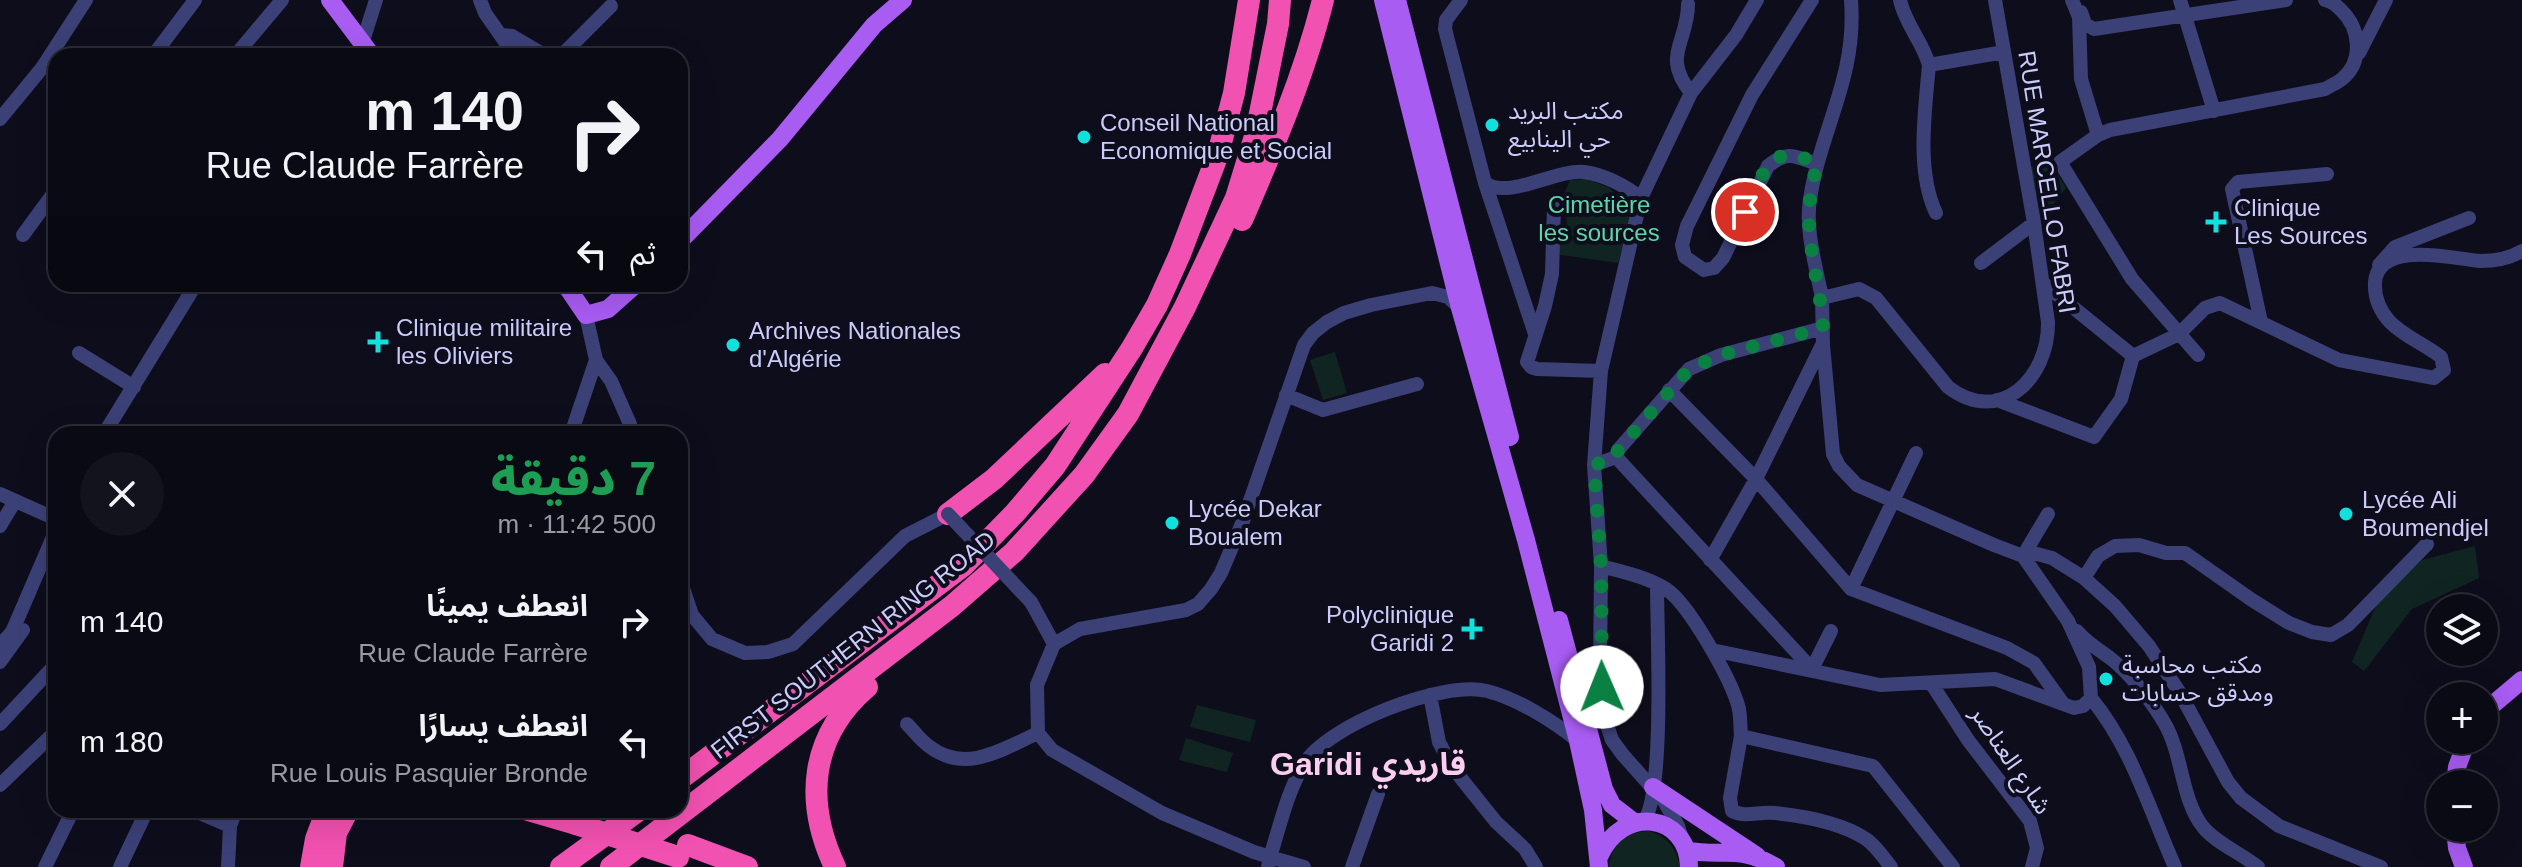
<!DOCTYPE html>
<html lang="ar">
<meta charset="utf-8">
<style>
body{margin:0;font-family:Helvetica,"Noto Sans Arabic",sans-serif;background:#13131e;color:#f1f3f6;direction:rtl;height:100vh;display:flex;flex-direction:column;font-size:30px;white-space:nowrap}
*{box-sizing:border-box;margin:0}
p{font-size:26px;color:#999aa0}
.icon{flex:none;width:44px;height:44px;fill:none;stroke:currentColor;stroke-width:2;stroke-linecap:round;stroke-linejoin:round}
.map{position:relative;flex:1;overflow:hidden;direction:ltr}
.details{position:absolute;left:48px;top:426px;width:640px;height:392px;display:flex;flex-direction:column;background:#0a0a15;border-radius:24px;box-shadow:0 8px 32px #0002,0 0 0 2px #2a2b34;direction:rtl}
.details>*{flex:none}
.hud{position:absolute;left:48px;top:48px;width:640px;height:244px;border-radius:24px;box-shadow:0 8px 32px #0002,0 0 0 2px #2a2b34;direction:rtl;background:#0a0a15;color:#f1f3f6;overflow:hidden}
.tools{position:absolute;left:2426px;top:594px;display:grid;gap:16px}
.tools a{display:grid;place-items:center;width:72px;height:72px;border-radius:50%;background:#0a0a15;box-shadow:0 8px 32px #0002,0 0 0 2px #2a2b34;font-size:40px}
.pin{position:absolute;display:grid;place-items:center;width:68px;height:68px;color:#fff;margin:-34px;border:4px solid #fff;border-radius:50%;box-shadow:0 2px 8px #0007}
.me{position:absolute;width:88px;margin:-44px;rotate:359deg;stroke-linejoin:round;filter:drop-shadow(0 0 6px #0008)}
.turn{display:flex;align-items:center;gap:28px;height:168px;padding:0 32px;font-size:36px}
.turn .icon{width:104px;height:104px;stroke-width:2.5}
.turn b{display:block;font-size:56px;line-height:68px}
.then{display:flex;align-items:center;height:76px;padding:0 32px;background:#0003;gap:16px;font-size:30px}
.round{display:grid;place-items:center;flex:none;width:84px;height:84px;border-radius:42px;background:#13131e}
.summary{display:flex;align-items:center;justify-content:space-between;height:136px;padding:0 32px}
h1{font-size:48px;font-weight:800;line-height:60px;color:#1e9e55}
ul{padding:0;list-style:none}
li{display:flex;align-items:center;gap:24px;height:120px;padding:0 32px}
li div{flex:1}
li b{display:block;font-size:30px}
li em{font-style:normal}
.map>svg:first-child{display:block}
</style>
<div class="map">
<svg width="2522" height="867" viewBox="0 0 2522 867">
<rect width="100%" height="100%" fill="#0e0d1c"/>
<!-- green -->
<path fill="#102522" d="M2051,163L2066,188L2039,223L2030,167Z
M1586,179L1608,187L1638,212L1624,243L1618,263L1554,254L1567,223L1563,197L1570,180Z
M1335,352L1347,393L1323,400L1310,360Z
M2475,546L2479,578L2412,609L2364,671L2352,662L2378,601L2422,560Z
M1197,705L1256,720L1250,742L1190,727Z
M1186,738L1233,753L1227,772L1179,760Z
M1648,831C1668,837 1676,847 1680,867H1609C1612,844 1625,832 1648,831Z"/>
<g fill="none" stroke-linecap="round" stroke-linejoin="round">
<!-- minor -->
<path stroke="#3b4077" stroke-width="14" d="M480,0L485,13L515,56
M1461,0L1446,20L1445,29L1485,183C1510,200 1555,169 1584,172C1605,175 1624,185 1641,198
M1812,0L1752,95L1703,194L1687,226L1682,245L1685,257L1704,270L1714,268L1723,258L1768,166C1788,150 1795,156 1817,164
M1900,0C1905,24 1923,42 1929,65C1925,111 1916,171 1936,213
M1995,0L2034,223L2048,322C2049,378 2000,427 1948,387L1876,298L1859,289L1822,298L1823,345L1833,454L1839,466L1857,485L1994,545L2023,556L2037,554L2052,558L2084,578L2115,606L2149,646L2180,693L2228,782L2241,798L2279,826L2381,867
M2072,0L2079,17L2081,79L2098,135L2060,162L2132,279L2198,355
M2180,0L2214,111
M1688,4C1688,43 1661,55 1691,93
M2081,12L2085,24L2094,29L2286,0
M502,35L512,36L546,56
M362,44L376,0
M2359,53L2386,0
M153,56L195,0
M235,56L282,0
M561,56L611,6
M1929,65L2004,52
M0,119L42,68L86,0
M2098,135L2110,130L2325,89C2330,86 2337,83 2342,79C2364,61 2360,28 2341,10C2336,5 2333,2 2325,0
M1485,183L1535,334
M1554,206L1552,274L1545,306L1527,362L1531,367L1537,369L1601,371
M23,235L56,190
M1981,263L2034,223
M2379,265L2395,247L2469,218
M2043,283L2133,356
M1822,298C1816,266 1805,231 1810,199C1821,127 1857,78 1851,0
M1460,308L1448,297L1432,293L1371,305L1344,313L1327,322L1313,333L1304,345L1243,521L1221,573L1211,589L1198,604L1186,610L1080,629L1054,644L1037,685L1038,733L1052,750L1162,813L1254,852L1270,857C1280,826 1287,792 1304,764C1328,725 1442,680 1487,691C1518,699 1553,721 1578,741
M586,315L596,360L611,381L630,424L632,434
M2261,322L2232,189L2238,182L2327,174
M79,353L134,387
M2133,356L2179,334L2205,308L2220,303L2339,360L2434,378L2444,370L2441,357C2424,344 2405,337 2390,322C2379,310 2374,298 2375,282C2379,239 2455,259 2480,261C2495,261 2509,259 2522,251
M1669,390L1756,479L1851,589L2007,648L2034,663L2062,702
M1286,395L1323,410L1417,384
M1997,400L2094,437L2121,399L2133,356
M104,434L196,284
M571,434L596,360
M1616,457L1812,669L1831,631
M1594,465L1616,457L1618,450L1689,369L1721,355L1823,328
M0,494L56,519
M0,526L15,501
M1710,560L1756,479L1822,345
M1601,566C1623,572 1647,577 1666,589C1689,604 1730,678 1738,705C1741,714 1740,726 1741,736L1873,766L1953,867
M2084,578L2098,556L2115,546L2139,545L2166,553H2185L2252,600L2289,623L2312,632L2331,635L2348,625L2427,544
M680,579L692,615L712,639L745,653L768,652L793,644L905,536L948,514
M1851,589L1916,453
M1031,602L1054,644
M2077,631C2087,643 2098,649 2110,658C2130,673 2153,703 2165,724C2183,756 2181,799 2203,827C2217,844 2241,853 2258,867
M0,645L12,632L56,530
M1712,650L1880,685L1995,679L2074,708L2083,706L2091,698L2089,667L2068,621L2023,556L2048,514
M0,662L23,630
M1931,683L1968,740L2030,821L2037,848L2032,867
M1430,695L1439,742L1452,767L1496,822L1525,849L1536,867
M2091,698C2132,748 2149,809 2175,867
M0,724L56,664
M907,724C914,731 921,741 930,747C966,774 1003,749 1038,733
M1741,736L1730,798L1732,811C1745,818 1760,811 1775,813C1803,816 1842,823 1866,839C1876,846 1884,858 1891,867
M0,785L56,731
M193,810L230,826
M1644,821C1665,792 1657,629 1657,585
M1682,838L1678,826L1664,801L1623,755L1612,740L1606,722L1600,670L1601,566L1594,465L1601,371L1641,198L1691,93L1736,35L1757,0
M45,867L73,810
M120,867L147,810
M228,867L230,826L236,810
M1268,867L1270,857L1304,867
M1352,867L1378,794"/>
<!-- major -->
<path stroke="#a85cf2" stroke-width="18" d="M330,0L372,56
M1383,0L1460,308L1526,540L1578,741L1593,810L1599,867
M1397,0L1510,437
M680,241L780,139L874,25L903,0
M565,284L586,315L608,309L636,284
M1559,620L1604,789L1612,805L1634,822
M1574,673L1586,677L1600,670
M2484,712L2522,680
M2455,784L2457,767L2467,740
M1653,787L1757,856
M2455,828L2457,848L2464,867
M1686,850C1723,858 1738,844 1776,867
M1599,857C1622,804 1688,813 1689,867"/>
<!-- highway -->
<path stroke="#f151b0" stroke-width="22" d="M1242,220C1273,148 1304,76 1323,0
M948,514L994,479L1105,374
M680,779L963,566L1015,513L1055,466L1132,348L1157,305L1180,254L1218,154L1234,93L1249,0
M528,810L576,824
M688,845L747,867
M311,867L316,839L327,810
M332,867L336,833L348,810
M561,867L639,810
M611,867L952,606L1014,552L1084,475L1128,414L1185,307L1236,198L1256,133L1278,24L1280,0
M835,867C804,801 810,736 867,687"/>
<!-- minor-bridge -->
<path stroke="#3b4077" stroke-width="14" d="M948,514L1031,602"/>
<!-- highway-bridge -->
<path stroke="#f151b0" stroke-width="22" d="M576,824L678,857"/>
</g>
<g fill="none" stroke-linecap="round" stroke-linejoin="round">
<!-- route -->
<path stroke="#0b8043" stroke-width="14" stroke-dasharray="0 25.2" d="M1602,687L1601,566L1594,465L1616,457L1618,450L1689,369L1721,355L1823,328C1821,292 1810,257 1809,221C1808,202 1813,183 1817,164C1810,161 1801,156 1793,155C1766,151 1754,194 1745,212"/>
</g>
<!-- markers -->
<g fill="#12e0dc" stroke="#0e0d1c" stroke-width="3">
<circle cx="1492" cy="125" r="8"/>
<circle cx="1084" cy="137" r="8"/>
<path d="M2212 210h8v8h8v8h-8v8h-8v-8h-8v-8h8z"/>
<path d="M374 330h8v8h8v8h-8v8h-8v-8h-8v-8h8z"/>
<circle cx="733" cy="345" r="8"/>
<circle cx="2346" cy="514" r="8"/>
<circle cx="1172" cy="523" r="8"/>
<path d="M1468 617h8v8h8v8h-8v8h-8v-8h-8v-8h8z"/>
<circle cx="2106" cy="679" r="8"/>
</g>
<g text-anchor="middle" stroke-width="8" stroke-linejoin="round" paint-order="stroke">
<!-- poi labels -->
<g font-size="24" fill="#cbccfb" stroke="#0e0d1c" text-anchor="start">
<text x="1508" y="119">مكتب البريد<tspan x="1508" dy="28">حي الينابيع</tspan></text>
<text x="1100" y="131">Conseil National<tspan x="1100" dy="28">Economique et Social</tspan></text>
<text x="2234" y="216">Clinique<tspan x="2234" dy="28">Les Sources</tspan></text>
<text x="396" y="336">Clinique militaire<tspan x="396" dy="28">les Oliviers</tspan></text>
<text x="749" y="339">Archives Nationales<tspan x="749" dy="28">d'Algérie</tspan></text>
<text x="2362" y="508">Lycée Ali<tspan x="2362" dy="28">Boumendjel</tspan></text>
<text x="1188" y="517">Lycée Dekar<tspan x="1188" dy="28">Boualem</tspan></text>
<text x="1454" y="623" text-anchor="end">Polyclinique<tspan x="1454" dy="28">Garidi 2</tspan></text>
<text x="2122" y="673">مكتب محاسبة<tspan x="2122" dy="28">ومدقق حسابات</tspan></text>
</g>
<!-- street labels -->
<g font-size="24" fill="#cbccfb" stroke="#0e0d1c">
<text transform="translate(2047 182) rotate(81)" y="8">RUE MARCELLO FABRI</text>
<text transform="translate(853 645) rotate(-38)" y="8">FIRST SOUTHERN RING ROAD</text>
<text transform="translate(2011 760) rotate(56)" y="8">شارع العناصر</text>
</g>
<!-- park labels -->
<g font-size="24" fill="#5fd3a9" stroke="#0e0d1c">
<text x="1599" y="213">Cimetière<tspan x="1599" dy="28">les sources</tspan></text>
</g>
<!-- district labels -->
<g font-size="32" font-weight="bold" fill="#fbcdf0" stroke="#0e0d1c">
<text x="1368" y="775">Garidi قاريدي</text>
</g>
</g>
</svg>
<div class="tools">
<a><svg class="icon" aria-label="layers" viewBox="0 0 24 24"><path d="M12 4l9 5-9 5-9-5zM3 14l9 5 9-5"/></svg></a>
<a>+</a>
<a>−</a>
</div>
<div class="pin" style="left:1745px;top:212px;background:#d93025"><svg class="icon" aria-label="arrive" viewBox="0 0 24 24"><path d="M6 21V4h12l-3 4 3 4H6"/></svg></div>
<svg class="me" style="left:1602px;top:687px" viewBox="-20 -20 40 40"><circle r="19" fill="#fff"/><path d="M0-13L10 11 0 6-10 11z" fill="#0b8043"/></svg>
<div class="hud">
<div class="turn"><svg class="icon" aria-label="right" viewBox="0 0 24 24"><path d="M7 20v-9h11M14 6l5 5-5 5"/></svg><div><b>140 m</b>Rue Claude Farrère</div></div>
<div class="then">ثم<svg class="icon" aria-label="left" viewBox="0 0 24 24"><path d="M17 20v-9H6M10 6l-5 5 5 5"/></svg></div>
</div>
<section class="details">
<div class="summary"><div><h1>7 دقيقة</h1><p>500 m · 11:42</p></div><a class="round"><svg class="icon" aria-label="close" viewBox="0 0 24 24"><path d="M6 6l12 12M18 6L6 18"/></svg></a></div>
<ul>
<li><svg class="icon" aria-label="right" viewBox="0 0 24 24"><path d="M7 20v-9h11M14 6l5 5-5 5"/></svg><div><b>انعطف يمينًا</b><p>Rue Claude Farrère</p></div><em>140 m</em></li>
<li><svg class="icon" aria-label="left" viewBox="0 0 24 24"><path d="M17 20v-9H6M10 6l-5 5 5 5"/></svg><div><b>انعطف يسارًا</b><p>Rue Louis Pasquier Bronde</p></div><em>180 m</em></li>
</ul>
</section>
</div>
